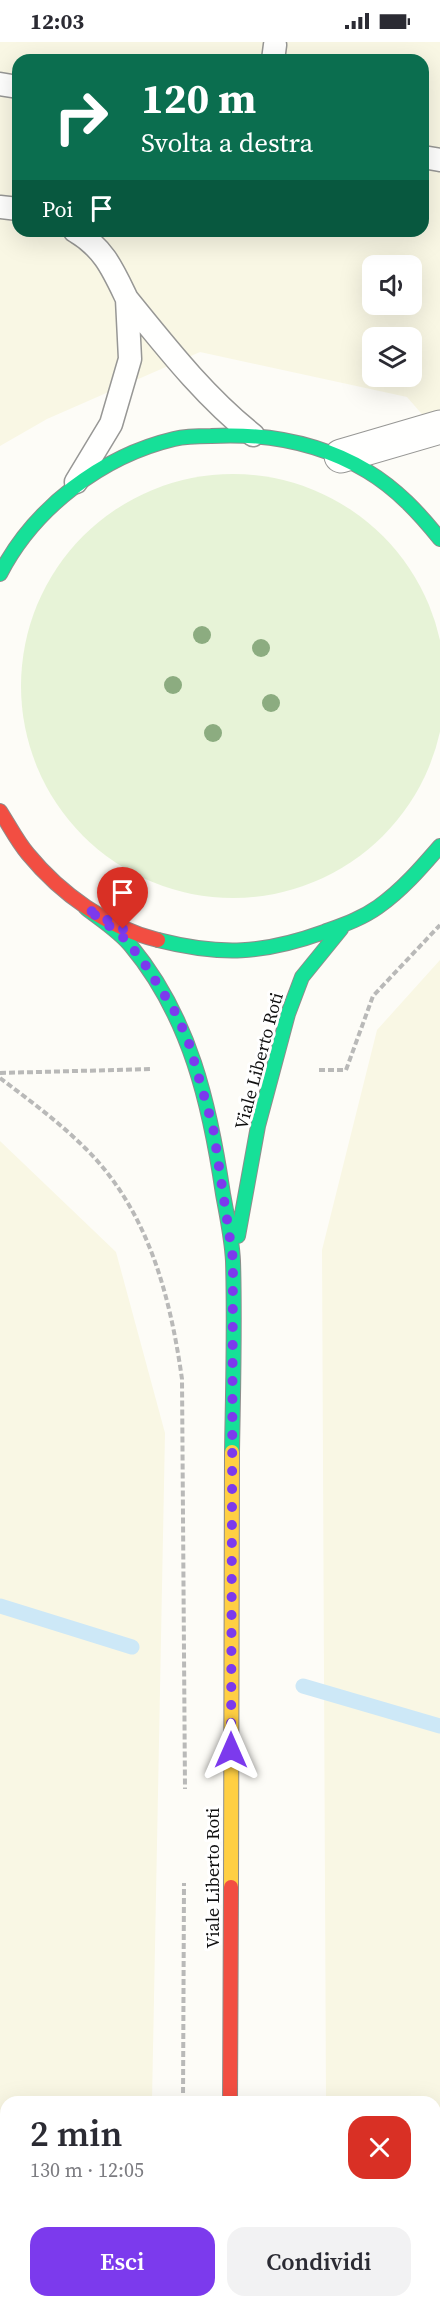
<!DOCTYPE html>
<html lang="it">
<meta charset="utf-8">
<style>
body{margin:0;font-family:"Source Serif 4",serif;background:#f2f2f3;color:#2b2b33;height:100vh;display:flex;flex-direction:column;font-size:22px;white-space:nowrap}
*{box-sizing:border-box;margin:0}
p{font-size:20px;color:#7c7c81}
.icon{flex:none;width:33px;height:33px;fill:none;stroke:currentColor;stroke-width:2;stroke-linecap:round;stroke-linejoin:round}
.map{position:relative;flex:1;overflow:hidden}
.sheet{position:absolute;left:0px;top:2054px;width:441px;height:212px;display:flex;flex-direction:column;background:#fff;border-radius:18px 18px 0 0;box-shadow:0 6px 24px #0002}
.sheet>*{flex:none}
.banner{position:absolute;left:12px;top:12px;width:417px;height:183px;border-radius:18px;box-shadow:0 6px 24px #0002;background:#0b6e4f;color:#fff;overflow:hidden}
.controls{position:absolute;left:362px;top:213px;display:grid;gap:12px}
.controls a{display:grid;place-items:center;width:60px;height:60px;border-radius:12px;background:#fff;box-shadow:0 6px 24px #0002;font-size:30px}
.pin{position:absolute;display:grid;place-items:center;width:51px;height:51px;color:#fff;margin:-62px -26px;border-radius:50% 50% 50% 0;rotate:-45deg;box-shadow:0 0 6px #0007}
.pin .icon{rotate:45deg}
.me{position:absolute;width:66px;margin:-33px;rotate:0deg;stroke-linejoin:round;filter:drop-shadow(0 0 4px #0008)}
.turn{display:flex;align-items:center;gap:21px;height:126px;padding:0 30px;font-size:27px}
.turn .icon{width:78px;height:78px;stroke-width:2.5}
.turn b{display:block;font-size:42px;line-height:51px}
.then{display:flex;align-items:center;height:57px;padding:0 30px;background:#0003;gap:12px;font-size:22px}
.round{display:grid;place-items:center;flex:none;width:63px;height:63px;border-radius:18px;background:#f2f2f3}
.overview{display:flex;align-items:center;justify-content:space-between;height:102px;padding:0 30px}
h1{font-size:36px;font-weight:600;line-height:45px}
.button{display:flex;gap:12px;margin-top:auto;padding:12px 30px}
.button a{flex:1;height:69px;border-radius:18px;background:#7c3aed;color:#fff;font-size:24px;font-weight:600;line-height:69px;text-align:center}
.button a+a{background:#f2f2f3;color:#2b2b33}
.status{display:flex;justify-content:space-between;align-items:center;height:42px;padding:0 30px;background:#fff;direction:ltr}
.status svg{height:16px;fill:currentColor}
.map>svg:first-child{display:block}
</style>
<div class="status"><b>12:03</b><svg viewBox="0 0 49 12"><path d="M0 12V9h3v3zM5 12V6h3v6zM10 12V3h3v9zM15 12V0h3v12zM26 1h20v11H26zM47 4h2v5h-2z"/></svg></div>
<div class="map">
<svg width="440" height="2264" viewBox="0 0 440 2264">
<rect width="100%" height="100%" fill="#fdfcf7"/>
<!-- farmland -->
<path fill="#f9f7e4" fill-rule="evenodd" d="M0,0H440V393L407,355L200,310L47,377L0,404ZM18,18H423V189H18ZM372,224H411V262H372ZM372,296H411V334H372Z
M440,918V2264H327V2259H435V2060L326,2059L322,1208L377,988Z
M0,1099L116,1210L165,1391L152,2059L6,2060V2259H148V2264H0Z"/>
<!-- green -->
<path fill="#e7f3d7" d="M21 644a212 212 0 1 1 424 0a212 212 0 1 1-424 0Z"/>
<g fill="none" stroke-linecap="round" stroke-linejoin="round">
<!-- stream -->
<path stroke="#cde8f7" stroke-width="15" d="M0,1564L132,1605
M303,1644L440,1684"/>
<defs>
<path id="lane" d="M273,18L275,3
M0,42L18,45
M423,115L440,118
M0,165L18,167
M75,189C104,206 113,228 127,257
M76,440L111,382L130,317L127,257C166,305 204,354 253,393"/>
<path id="street" d="M341,414L440,385"/>
<path id="fast" d="M0,532C34,466 102,414 174,397C186,394 199,394 211,394C265,391 320,401 367,429C397,447 419,471 440,497
M86,866C101,878 119,889 131,904C190,975 210,1063 223,1152C227,1174 232,1197 233,1219C235,1283 233,1347 232,1410
M158,898C221,914 263,912 324,890C343,883 361,877 378,865C402,848 421,826 440,804
M238,1194L258,1084L288,972L302,935L341,887
M229,2259V2264"/>
<path id="slow" d="M231,1845L232,1410"/>
<path id="jam" d="M0,769C9,783 17,799 28,812C60,851 108,886 158,898
M230,2060L231,1845"/>
</defs>
<!-- lane casing -->
<use href="#lane" stroke="#979795" stroke-width="25"/>
<!-- street casing -->
<use href="#street" stroke="#979795" stroke-width="35"/>
<!-- fast casing -->
<use href="#fast" stroke="#8e8d8b" stroke-width="16"/>
<!-- slow casing -->
<use href="#slow" stroke="#8e8d8b" stroke-width="16"/>
<!-- jam casing -->
<use href="#jam" stroke="#8e8d8b" stroke-width="16"/>
<!-- path -->
<path stroke="#b9b9b8" stroke-width="4" stroke-dasharray="6 3" stroke-linecap="butt" d="M319,1028H346L373,954L440,883
M0,1031L152,1027
M0,1036C29,1058 59,1080 85,1106C148,1168 170,1253 182,1337L185,1747
M183,2060L184,1841"/>
<!-- lane -->
<use href="#lane" stroke="#fffffe" stroke-width="22"/>
<!-- street -->
<use href="#street" stroke="#fffffe" stroke-width="33"/>
<!-- fast -->
<use href="#fast" stroke="#16e098" stroke-width="14"/>
<!-- slow -->
<use href="#slow" stroke="#ffcf43" stroke-width="14"/>
<!-- jam -->
<use href="#jam" stroke="#f24e42" stroke-width="14"/>
</g>
<!-- trees -->
<g fill="#8cac80">
<circle cx="202" cy="593" r="9"/>
<circle cx="261" cy="606" r="9"/>
<circle cx="173" cy="643" r="9"/>
<circle cx="271" cy="661" r="9"/>
<circle cx="213" cy="691" r="9"/>
</g>
<g fill="none" stroke-linecap="round" stroke-linejoin="round">
<!-- route -->
<path stroke="#7c3aed" stroke-width="10" stroke-dasharray="0 18" d="M123,887L86,866L120,892L131,904L146,924L174,968L188,998L213,1085L233,1217L231,1708"/>
</g>
<g text-anchor="middle" stroke-width="6" stroke-linejoin="round" paint-order="stroke">
<!-- street labels -->
<g font-size="18" fill="#111" stroke="#fff">
<text transform="translate(259 1019) rotate(-75)" y="6">Viale Liberto Roti</text>
<text transform="translate(213 1836) rotate(-90)" y="6">Viale Liberto Roti</text>
</g>
</g>
</svg>
<div class="controls">
<a><svg class="icon" aria-label="sound" viewBox="0 0 24 24"><path d="M4 9h4l5-4v14l-5-4H4zM17 9q2 3 0 6"/></svg></a>
<a><svg class="icon" aria-label="layers" viewBox="0 0 24 24"><path d="M12 4l9 5-9 5-9-5zM3 14l9 5 9-5"/></svg></a>
</div>
<div class="pin" style="left:123px;top:887px;background:#d93025"><svg class="icon" aria-label="arrive" viewBox="0 0 24 24"><path d="M6 21V4h12l-3 4 3 4H6"/></svg></div>
<svg class="me" style="left:231px;top:1708px" viewBox="-20 -20 40 40"><path d="M0-17L14 15 0 8-14 15z" fill="#7c3aed" stroke="#fff" stroke-width="4"/></svg>
<div class="banner">
<div class="turn"><svg class="icon" aria-label="right" viewBox="0 0 24 24"><path d="M7 20v-9h11M14 6l5 5-5 5"/></svg><div><b>120 m</b>Svolta a destra</div></div>
<div class="then">Poi<svg class="icon" aria-label="arrive" viewBox="0 0 24 24"><path d="M6 21V4h12l-3 4 3 4H6"/></svg></div>
</div>
<section class="sheet">
<div class="overview"><div><h1>2 min</h1><p>130 m · 12:05</p></div><a class="round" style="background:#d93025;color:#fff"><svg class="icon" aria-label="close" viewBox="0 0 24 24"><path d="M6 6l12 12M18 6L6 18"/></svg></a></div>
<div class="button"><a>Esci</a><a>Condividi</a></div>
</section>
</div>
